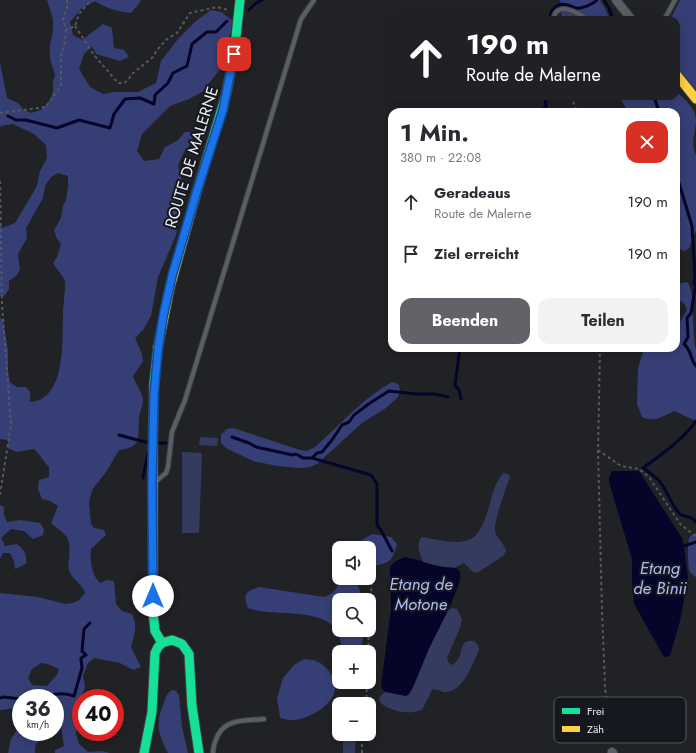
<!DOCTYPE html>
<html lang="de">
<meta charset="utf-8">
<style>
body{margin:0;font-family:Jost,sans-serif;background:#f2f2f3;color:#2b2b33;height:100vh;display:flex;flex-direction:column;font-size:15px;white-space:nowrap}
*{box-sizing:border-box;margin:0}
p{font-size:13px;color:#7c7c81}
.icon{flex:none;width:22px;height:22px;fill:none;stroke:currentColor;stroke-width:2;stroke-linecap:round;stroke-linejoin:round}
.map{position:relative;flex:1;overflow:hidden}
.side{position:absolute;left:388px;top:108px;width:292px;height:244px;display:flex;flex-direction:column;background:#fff;border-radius:12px;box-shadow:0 2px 10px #0003}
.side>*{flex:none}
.hud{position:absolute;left:388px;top:16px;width:292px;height:84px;border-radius:12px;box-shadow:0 2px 10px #0003;background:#202124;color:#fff;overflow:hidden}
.fabs{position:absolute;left:332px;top:541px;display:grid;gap:8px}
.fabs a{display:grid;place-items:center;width:44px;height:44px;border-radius:8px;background:#fff;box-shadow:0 2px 10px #0003;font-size:20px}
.speed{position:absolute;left:12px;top:689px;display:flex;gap:8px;font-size:20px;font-weight:700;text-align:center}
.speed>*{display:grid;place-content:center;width:52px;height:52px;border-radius:50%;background:#fff;box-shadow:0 2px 10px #0003;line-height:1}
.speed small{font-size:10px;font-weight:400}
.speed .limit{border:6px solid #d22;background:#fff;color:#111}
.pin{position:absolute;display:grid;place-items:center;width:34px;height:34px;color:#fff;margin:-17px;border-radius:8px;box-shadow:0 2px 6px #0006}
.me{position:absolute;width:44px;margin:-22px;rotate:0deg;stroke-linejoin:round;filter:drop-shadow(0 0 3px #0008)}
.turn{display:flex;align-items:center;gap:14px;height:84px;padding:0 12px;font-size:18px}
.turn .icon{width:52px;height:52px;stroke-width:2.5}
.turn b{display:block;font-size:28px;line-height:34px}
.round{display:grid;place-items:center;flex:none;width:42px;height:42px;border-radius:12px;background:#f2f2f3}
.summary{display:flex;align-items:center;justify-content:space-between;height:68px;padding:0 12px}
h1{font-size:24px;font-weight:700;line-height:30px}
.action{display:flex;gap:8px;margin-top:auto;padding:8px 12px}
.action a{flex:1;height:46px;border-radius:12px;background:#626369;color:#fff;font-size:16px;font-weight:700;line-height:46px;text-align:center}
.action a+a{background:#f2f2f3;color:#2b2b33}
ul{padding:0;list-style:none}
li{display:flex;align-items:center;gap:12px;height:52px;padding:0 12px}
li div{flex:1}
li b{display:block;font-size:15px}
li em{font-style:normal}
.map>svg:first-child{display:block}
</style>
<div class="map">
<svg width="696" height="753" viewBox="0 0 696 753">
<rect width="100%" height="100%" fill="#212226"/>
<!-- green -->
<path fill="#343b5e" d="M200,437L218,438L217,446L199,445Z
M182,452L202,453L199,533H182Z
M503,473L508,474L510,477C506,488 493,523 495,532C498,540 505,544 506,551L503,556L477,573L472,571L464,563L454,568L443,567L423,562C420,554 415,544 422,537C435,539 451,544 465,541C485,538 489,502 495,487C497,482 500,477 503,473Z
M452,608L457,609L462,619L460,628L447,658L448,662L451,665C467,659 455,638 474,641L478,645L479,650C473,663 464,690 447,692C441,693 438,688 432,690L422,710C415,712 409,713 403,712C393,711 367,702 386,692L406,696L413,688L428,650L447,611Z
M343,734H356L355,753H343Z"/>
<!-- forest -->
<path fill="#363f75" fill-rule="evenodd" d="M47,0H139L141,1L131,13C118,12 106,8 95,1L82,8L70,22L73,35L82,40L103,24L112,28L114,48L124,50L129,57L120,61L96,54L92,46L84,54L79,69L90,87L103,94L115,92H138L156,83L161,61L178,39L196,21L211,10L221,12L232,20L231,32L224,52L221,68L202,92L189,99L170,106L142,134L137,151L144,161L159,159L165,147L177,141L185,132H191L192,141L184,152L178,165L185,192L176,235L158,277L151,316L143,330L135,338L142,354L143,361L133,376C135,382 143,395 143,399C143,405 140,412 139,418C137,437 144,447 119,450L106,472L92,490L89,503L91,524L94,528L104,530L106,535L91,549C90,561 91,574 100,583L107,580L114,581L116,604L122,611L132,614C138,626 134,635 131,647L141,667L133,670L120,663L94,658L88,663L83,676L85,687L78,707L76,734L79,744L88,752L102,751L110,753H55V750L64,746L60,721H57L55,722V698H21V711L17,708L0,710V593L38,597L65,604L73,603L79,600L85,593C82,584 73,580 69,571C68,567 68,563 69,559C71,536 68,537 51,523L58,506L50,501L42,499L38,489L39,480L49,477V467C43,461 40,454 34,449L16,452L8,448V440L0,439V317L3,321L8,350V373L10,382L17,387H26L30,392V402C67,400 62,338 63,312C63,307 66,284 65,281C64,277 55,267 53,263L57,257L61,244L57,239L54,230L61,218L63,206L66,200L68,187V176L58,173L51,177L45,186L43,198L26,228L27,238L18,254L20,270L16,276L9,281V289L4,296H0V223L2,228L15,223L37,186L40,171L47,158L46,145L34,134L13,124L1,126L0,128V62L7,98L18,103L24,110L31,113L41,110L50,100L53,92V81L55,75L50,59V45L53,31V19ZM41,663L48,664L59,669L57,675L47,686L32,685L28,678L32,669Z
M560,0H600L606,10L610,20H562Z
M680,0H696V90L676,66V20H670Z
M676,91C683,98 696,108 696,120C696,132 690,143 696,155V230L689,248L685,251L680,249L676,236V112H628L619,96H676Z
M687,282C696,290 691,333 696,349V421L674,411C663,416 654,423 642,417L637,404L638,368L644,348H676V329L687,310C686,304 682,301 676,299V284Z
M392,382L398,384L400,389L398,397L386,408L362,423L317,464L310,467L301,468L277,466L253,461L226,448L221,443V435L227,429L233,428L300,450L307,451L315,447C340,425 363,398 392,382Z
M0,505L4,507V515L7,522L20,520L40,523L44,529L43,535L33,539L24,531L11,529L1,538L5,546L17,544C25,550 27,555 26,564L15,569L14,561L10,553H3L0,559Z
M696,533V577C693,575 690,573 689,570C688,563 687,541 690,536Z
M373,534L391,537L397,544C391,565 389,562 369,567V548H356L363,539Z
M342,578H359L357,583L363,600H339V630H364L362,644L357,652H345C340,645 340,634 336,629C318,607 271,617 248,608C243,595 245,591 259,587L324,597C334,594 338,587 342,578Z
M304,659C307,660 312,659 316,661C329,666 340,683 333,696C326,711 294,727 280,717L277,698L283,678L294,665Z
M172,690L176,691L179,695L182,727L188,753H168C158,734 155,723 164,703C166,697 167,693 172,690Z
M21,723V732H45L35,746V753H8L11,739Z"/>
<!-- water -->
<path fill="#07042a" d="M612,471H639L682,538L684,546L688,578L680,621L670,656L664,657L634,604L632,584V559L609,482V477Z
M405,557C419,559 430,566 444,567C449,568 458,566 460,572C464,584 434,637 428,651C422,665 417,679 410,693L406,696L386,692L383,690L381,686L391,609L390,568C393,561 398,560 405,557Z"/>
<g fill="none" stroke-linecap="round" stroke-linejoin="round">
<!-- stream -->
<path stroke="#07042a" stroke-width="3" d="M604,0L609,8L613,20
M249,10L256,3L262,0
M549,20C551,9 556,2 568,5C571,6 574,8 577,8C582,9 593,4 597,0
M654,96L659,112
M541,112L546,106L545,96
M8,116L16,120H26L57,128L79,120L110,128L114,114L125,99L140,98L154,104L155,95L168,83L173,73L187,66L192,44L207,32H216L227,21
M676,173L692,226L695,275L694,283L696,286
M696,288L695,289L691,313L687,318L688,337L684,344C692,351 690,359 696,366
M460,348L455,385L459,390L461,399
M696,421C683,440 662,454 643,468C649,472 656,477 660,482C667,490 673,509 680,514C685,518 689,514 696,522
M119,435L149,443
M232,437L249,443L256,447L293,455L296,454L303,458H312L317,453L322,452L332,440L342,425L349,422L354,415L370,403L389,391L417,394H435L448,397
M159,443H166
M312,458L371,475L377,484V525L381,530L392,551
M143,478L148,453
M684,546L696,542
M0,698L4,697L21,699
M32,698C47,696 59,691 74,696L82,668L81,658L86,655L82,651L84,629L90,623"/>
<defs>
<path id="lane" d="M553,20C556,0 577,12 588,20
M664,20L675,0
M155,482L166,473L168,467L172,432L185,400L301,19L314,0
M213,753C213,746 215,741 218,735C227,718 247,721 264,719"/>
<path id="street" d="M616,0L632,20
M612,752L613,753"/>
<path id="fast" d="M197,191L226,95L234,55L240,0
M158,347L154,383L153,442V611L155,631L162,643
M144,753L152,712L155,653L158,647L162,643L172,640L182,644L189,654L192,706L199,753"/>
<path id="slow" d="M676,74L696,99
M158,347L170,287L197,191"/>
</defs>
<!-- lane casing -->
<use href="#lane" stroke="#3e4042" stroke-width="6"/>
<!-- street casing -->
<use href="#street" stroke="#3e4042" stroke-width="10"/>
<!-- fast casing -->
<use href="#fast" stroke="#3e4042" stroke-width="11"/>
<!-- slow casing -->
<use href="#slow" stroke="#3e4042" stroke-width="11"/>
<!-- path -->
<path stroke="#57595f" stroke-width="2" stroke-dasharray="3 3" stroke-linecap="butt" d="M67,0V8L63,20L66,30L75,26L79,14L91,0
M75,26L94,55L118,83H124L128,80L132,74L153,57L157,50L167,39L177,33L190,13L217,7L228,10
M571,96L577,112
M0,113L46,107L61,85V56L64,47L66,30
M0,181L2,305L11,424L0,495
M600,348L598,450L602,610L605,687L611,743
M598,450L621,466L639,469L649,477L681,525L696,536
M369,627L374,544
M368,652L369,630
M366,704L367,682
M362,753V734"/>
<!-- lane -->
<use href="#lane" stroke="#5c5e67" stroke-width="4"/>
<!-- street -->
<use href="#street" stroke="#5c5e67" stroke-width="8"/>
<!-- fast -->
<use href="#fast" stroke="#16e098" stroke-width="9"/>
<!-- slow -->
<use href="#slow" stroke="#ffcf43" stroke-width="9"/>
</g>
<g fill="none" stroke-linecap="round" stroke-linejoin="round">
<defs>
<path id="route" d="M153,596L152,484L154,395L158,350L163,317L172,276L196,194L223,110L234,54"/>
</defs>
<!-- route casing -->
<use href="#route" stroke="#114b97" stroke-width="10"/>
<!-- route -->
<use href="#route" stroke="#1a73e8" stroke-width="7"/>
</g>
<g text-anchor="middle" stroke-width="4" stroke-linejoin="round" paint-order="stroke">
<!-- street labels -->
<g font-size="16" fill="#edeff4" stroke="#16181f">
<text transform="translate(191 157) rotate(-73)" y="6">ROUTE DE MALERNE</text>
</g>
<!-- water labels -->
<g font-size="17" font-style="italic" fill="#aebbf3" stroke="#16181f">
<text x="660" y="574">Etang<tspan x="660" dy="20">de Binii</tspan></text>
<text x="421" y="590">Etang de<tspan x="421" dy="20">Motone</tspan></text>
</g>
</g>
<!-- legend -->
<rect x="554" y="697" width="132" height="46" rx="6" fill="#16181f" stroke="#56585f" stroke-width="1"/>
<rect x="562" y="708" width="18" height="6" fill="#16e098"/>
<rect x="562" y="726" width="18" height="6" fill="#ffcf43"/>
<g font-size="11" fill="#edeff4">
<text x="587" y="715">Frei</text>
<text x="587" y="733">Zäh</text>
</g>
</svg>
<div class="fabs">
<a><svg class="icon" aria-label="sound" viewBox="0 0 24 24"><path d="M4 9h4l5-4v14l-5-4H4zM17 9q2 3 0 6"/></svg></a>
<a><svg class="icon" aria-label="search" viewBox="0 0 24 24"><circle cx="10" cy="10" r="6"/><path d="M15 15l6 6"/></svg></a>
<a>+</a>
<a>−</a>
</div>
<div class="speed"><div>36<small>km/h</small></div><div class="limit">40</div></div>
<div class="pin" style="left:234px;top:54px;background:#d93025"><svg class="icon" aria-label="arrive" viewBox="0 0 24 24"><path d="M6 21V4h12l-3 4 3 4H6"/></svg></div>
<svg class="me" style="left:153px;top:596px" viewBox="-20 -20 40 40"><circle r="19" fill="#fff"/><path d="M0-13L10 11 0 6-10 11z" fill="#1a73e8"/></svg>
<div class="hud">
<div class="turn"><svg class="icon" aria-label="ahead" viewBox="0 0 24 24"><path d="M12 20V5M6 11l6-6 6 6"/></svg><div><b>190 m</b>Route de Malerne</div></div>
</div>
<section class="side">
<div class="summary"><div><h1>1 Min.</h1><p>380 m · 22:08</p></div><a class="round" style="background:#d93025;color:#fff"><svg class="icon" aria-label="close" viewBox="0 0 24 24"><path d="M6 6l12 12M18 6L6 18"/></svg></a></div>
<ul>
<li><svg class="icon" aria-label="ahead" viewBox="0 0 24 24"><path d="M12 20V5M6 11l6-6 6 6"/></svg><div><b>Geradeaus</b><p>Route de Malerne</p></div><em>190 m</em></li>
<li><svg class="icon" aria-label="arrive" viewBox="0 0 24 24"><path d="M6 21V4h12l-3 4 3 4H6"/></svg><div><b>Ziel erreicht</b></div><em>190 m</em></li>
</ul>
<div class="action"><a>Beenden</a><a>Teilen</a></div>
</section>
</div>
